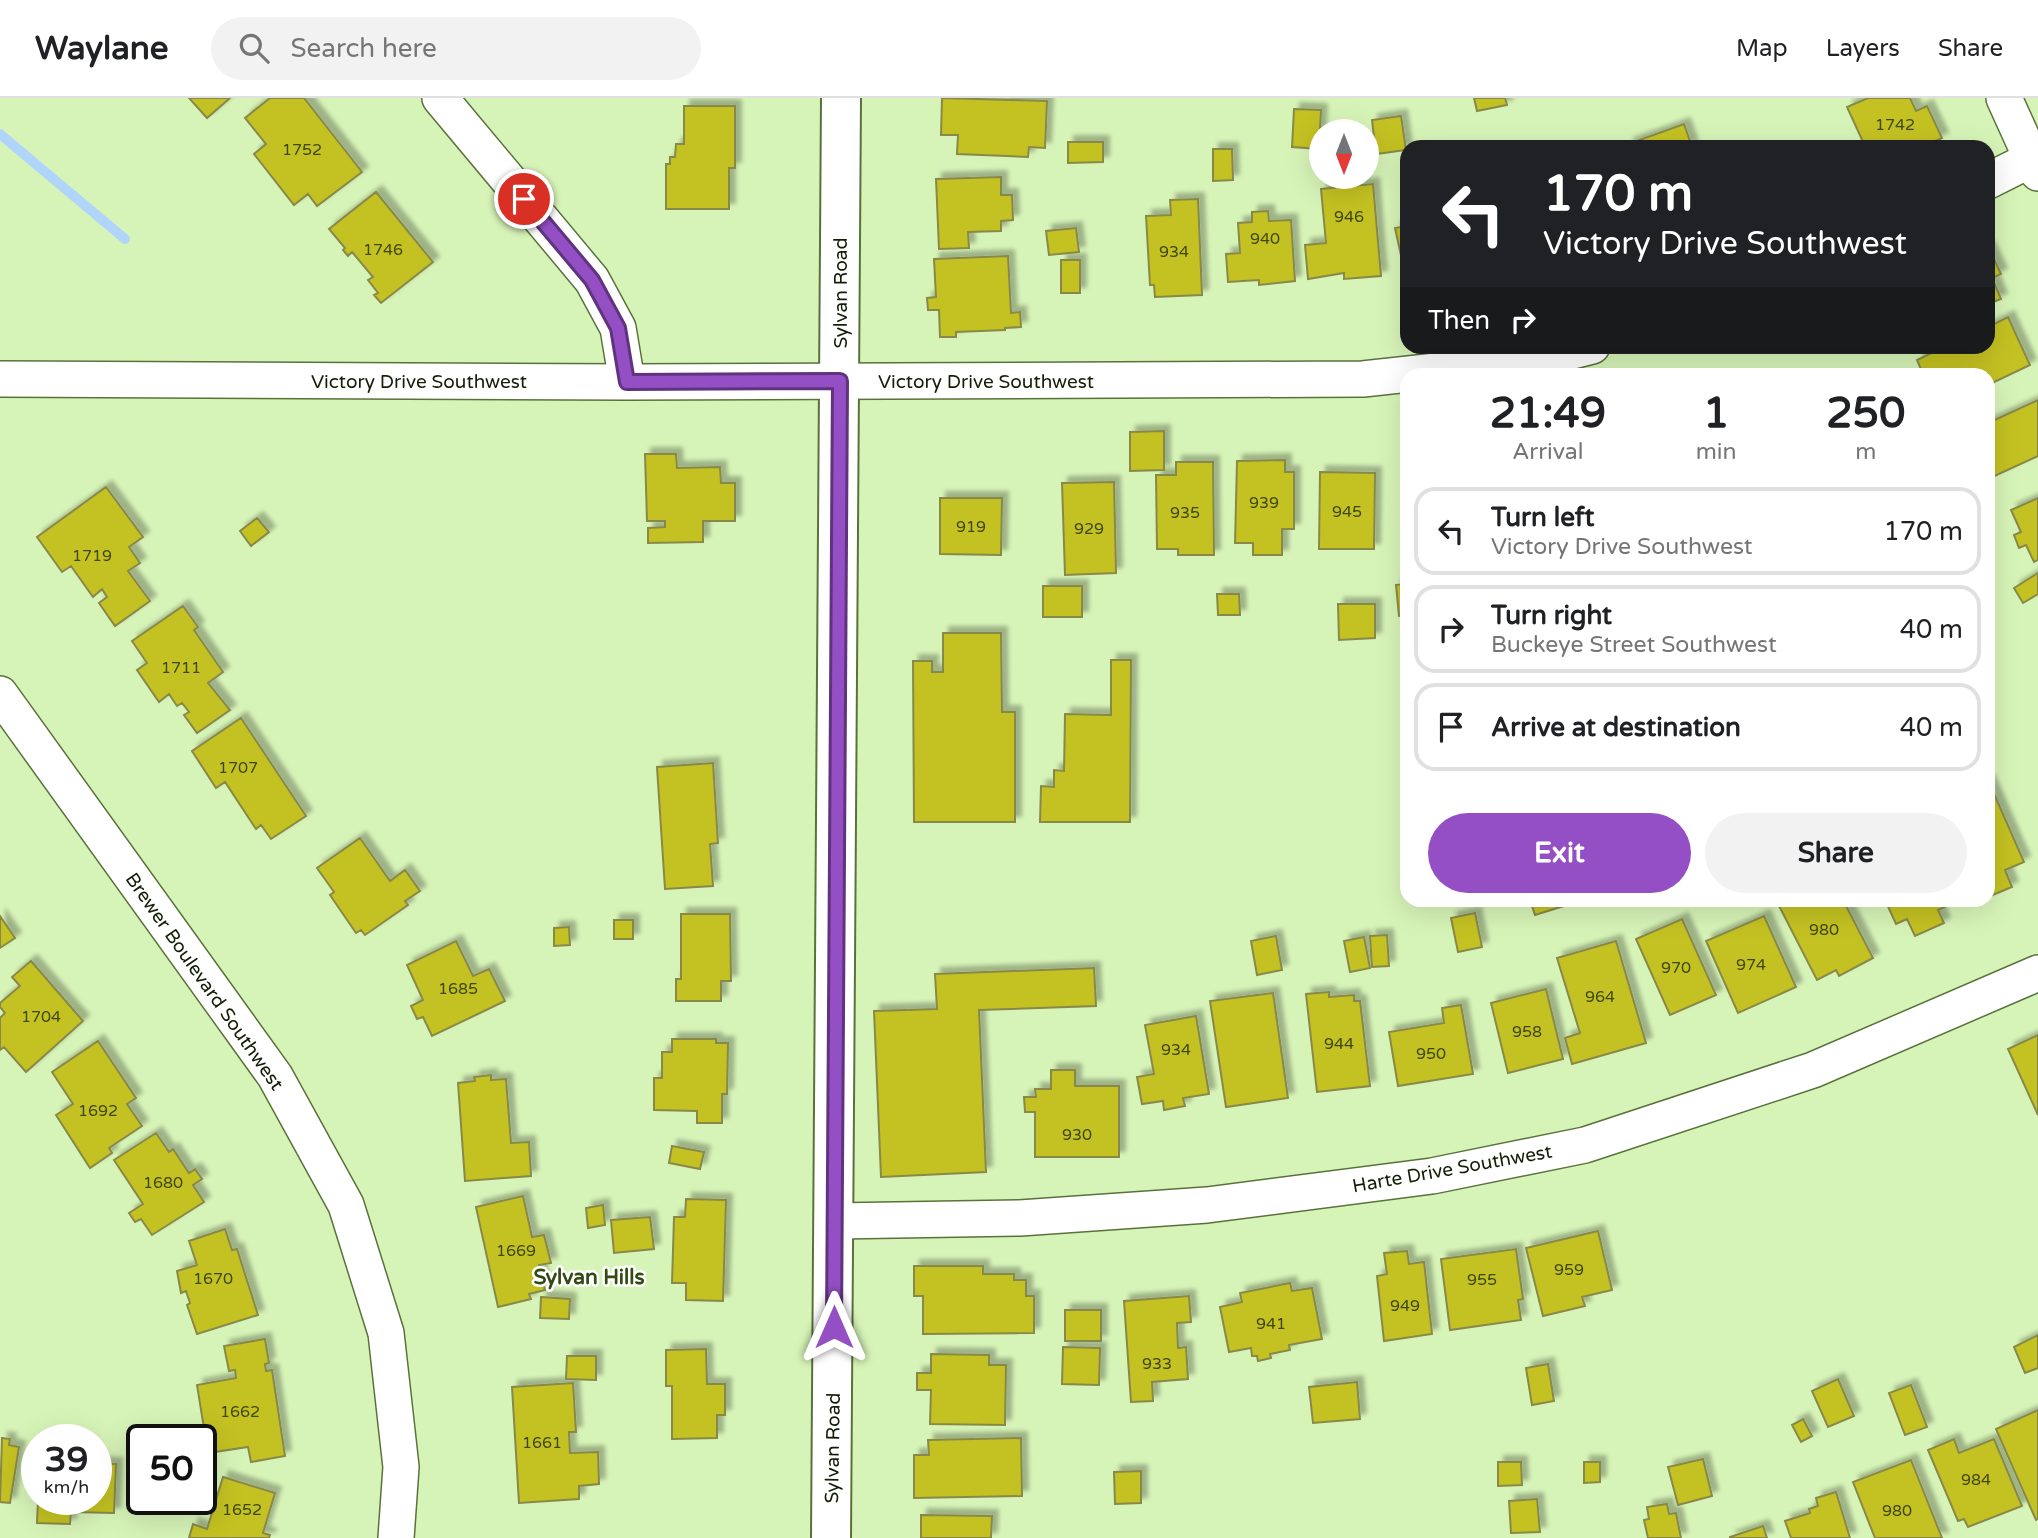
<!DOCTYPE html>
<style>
body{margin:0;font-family:"Varela Round",sans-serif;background:#f2f2f2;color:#202124;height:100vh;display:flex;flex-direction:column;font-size:26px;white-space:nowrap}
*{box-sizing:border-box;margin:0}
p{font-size:23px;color:#757577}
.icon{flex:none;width:38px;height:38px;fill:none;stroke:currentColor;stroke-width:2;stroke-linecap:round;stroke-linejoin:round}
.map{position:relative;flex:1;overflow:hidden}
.drawer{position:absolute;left:1400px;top:270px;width:595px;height:539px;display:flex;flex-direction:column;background:#fff;border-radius:21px;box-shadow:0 7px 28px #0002}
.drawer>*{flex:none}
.top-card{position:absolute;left:1400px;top:42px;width:595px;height:214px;border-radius:21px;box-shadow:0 7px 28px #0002;background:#202124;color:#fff;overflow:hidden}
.needle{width:46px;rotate:180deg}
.controls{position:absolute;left:1309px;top:21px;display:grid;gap:14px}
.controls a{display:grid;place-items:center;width:70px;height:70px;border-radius:50%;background:#fff;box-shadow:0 7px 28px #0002;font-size:35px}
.speed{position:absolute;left:21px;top:1326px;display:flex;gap:14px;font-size:35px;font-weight:700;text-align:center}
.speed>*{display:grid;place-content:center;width:91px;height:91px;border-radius:50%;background:#fff;box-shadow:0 7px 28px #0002;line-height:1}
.speed small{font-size:18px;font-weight:400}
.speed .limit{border:4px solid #111;border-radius:10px;background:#fff;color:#111}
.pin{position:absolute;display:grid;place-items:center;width:60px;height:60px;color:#fff;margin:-30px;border:4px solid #fff;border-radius:50%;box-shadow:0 2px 7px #0007}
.me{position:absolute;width:77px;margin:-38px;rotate:0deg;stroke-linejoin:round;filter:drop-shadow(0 0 5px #0008)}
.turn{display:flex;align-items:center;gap:24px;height:147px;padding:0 28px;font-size:32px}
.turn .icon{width:91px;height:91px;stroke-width:2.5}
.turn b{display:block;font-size:49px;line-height:60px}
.then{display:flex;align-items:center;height:66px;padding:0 28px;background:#0003;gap:14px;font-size:26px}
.eta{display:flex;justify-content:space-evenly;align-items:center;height:119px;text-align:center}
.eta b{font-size:42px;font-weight:800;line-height:49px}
.primary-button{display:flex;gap:14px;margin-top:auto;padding:14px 28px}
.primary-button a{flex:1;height:80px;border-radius:42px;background:#934fc3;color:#fff;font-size:28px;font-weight:800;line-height:80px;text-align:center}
.primary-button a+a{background:#f2f2f2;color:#202124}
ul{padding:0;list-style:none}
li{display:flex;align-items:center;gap:21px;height:88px;margin:0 14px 10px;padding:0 14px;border:4px solid #e0e0e0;border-radius:21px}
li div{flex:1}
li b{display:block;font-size:26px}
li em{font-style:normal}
header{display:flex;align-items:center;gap:42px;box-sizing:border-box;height:98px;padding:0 35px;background:#fff;border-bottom:2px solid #e0e0e0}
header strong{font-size:33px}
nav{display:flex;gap:38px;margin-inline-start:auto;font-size:24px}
.search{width:490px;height:63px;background:#f2f2f2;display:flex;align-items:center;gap:18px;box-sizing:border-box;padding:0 24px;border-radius:38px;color:#757577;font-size:26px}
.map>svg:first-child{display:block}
</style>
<header>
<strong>Waylane</strong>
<div class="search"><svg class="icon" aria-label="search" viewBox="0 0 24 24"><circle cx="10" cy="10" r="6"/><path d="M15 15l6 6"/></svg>Search here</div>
<nav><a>Map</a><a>Layers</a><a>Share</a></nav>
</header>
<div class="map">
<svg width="2038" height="1440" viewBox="0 0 2038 1440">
<defs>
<filter id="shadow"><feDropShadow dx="6" dy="-6" stdDeviation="2" flood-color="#0004"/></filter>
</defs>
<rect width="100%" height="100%" fill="#d7f4b8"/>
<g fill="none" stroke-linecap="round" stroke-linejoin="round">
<!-- stream -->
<path stroke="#b0d5fa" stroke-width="10" d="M0,36L125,141"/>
</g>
<!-- building -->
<path fill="#c4c221" stroke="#88894a" stroke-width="2" filter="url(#shadow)" d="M189,0H230L207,20Z
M270,0H304L362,74L317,108L308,96L294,107L254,56L266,46L245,20Z
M942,0L1047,3L1045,50L1029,49L1028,59L957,56L958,37H941Z
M1474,0H1505L1507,7L1477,13Z
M1868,0H1910L1916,13L1927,8L1942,40L1922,49H1858L1864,46L1847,9Z
M684,8H735V70H729V111H666V66H670V59H675L676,46H684Z
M1294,11L1321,12L1319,51L1292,49Z
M1401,18L1406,52L1376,56L1372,22Z
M1684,26L1692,49H1629L1628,46Z
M1068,44H1103V64L1068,65Z
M1213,51H1232L1233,82L1213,83Z
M1001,79V97H1012L1013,122L1001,123V133L968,134L969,150L939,151L936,81Z
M1373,86L1381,178L1344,181V175L1308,181L1305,147L1326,145L1321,91Z
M376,94L433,164L381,205L374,197L378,195L368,182L373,179L352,154L348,158L343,152L345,150L329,131Z
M1198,101L1202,197L1155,199L1154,187H1150L1146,118L1171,117L1170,102Z
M1268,113L1269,123L1291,122L1295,183L1259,187V182L1228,184L1226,156L1240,155L1238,125L1252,124V114Z
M1407,128V171H1404L1395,130Z
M1076,130L1079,154L1049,157L1046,133Z
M1988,148L2001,176L1992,180L2001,201L1988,206Z
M1008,158L1011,215L1020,214L1021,229L1005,230V232L956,234V239H940L939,212H928L927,200L936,199L934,161Z
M1061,162H1080V195H1061Z
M2008,219L2030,267L1988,287V276H1923L1917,262L1946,248H1988V229Z
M2038,302V358L1988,381V325Z
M1164,333V372L1130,373V334Z
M645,356H676L677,370L720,369L721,385H735V423H703V444L648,445V430L665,429V423H647Z
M1285,362V374H1294V431H1282V457H1253V445H1235L1237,363Z
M1176,364H1213L1214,457H1178V451H1157L1156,377H1176Z
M1320,374L1375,375L1374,451H1319Z
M1403,378H1407V435H1404Z
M1114,384L1116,475L1065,477L1062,385Z
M106,389L143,439L129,449L140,465L128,473L150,503L115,528L99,505L107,499L102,491L93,499L71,468L62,474L37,439Z
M940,400H1002L1001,457L940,456Z
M2038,400V462L2034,464L2026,447L2019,450L2014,437L2021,434L2011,412Z
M257,420L269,434L251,448L240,433Z
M2038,475V496L2023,505L2014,490Z
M1407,486V517L1399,518L1396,487Z
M1043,488H1082V519H1043Z
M1217,496H1239L1240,517H1218Z
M1338,506H1375V540L1339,542Z
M183,508L198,529L194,532L223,574L208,585L230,612L197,635L184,617L189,614L182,605L177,608L169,596L159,604L137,572L147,565L132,543Z
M943,535H1001L1002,614H1015V724H914L913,563H932V574H943Z
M1111,562H1131L1130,724H1040L1041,688L1054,689V672L1064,673L1065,616L1111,617Z
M241,620L306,718L271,741L261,727L256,731L225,684L216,690L192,653Z
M713,665L718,745L710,746L713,788L665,791L657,669Z
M1988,682L2024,764L2005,772L2012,789L1988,799Z
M360,740L390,783L405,772L420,793L405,803L408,807L365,837L361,832L356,835L330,797L334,794L317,770Z
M1530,802H1565L1567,807L1535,817Z
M1776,802H1843L1873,860L1839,878L1836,872L1817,882Z
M1885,802H1946L1949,807L1938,812L1944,825L1915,838L1907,821L1896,826Z
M1475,815L1482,849L1458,854L1451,820Z
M681,816H730L731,883H721V903H676V881H681Z
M0,818L15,840L0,850Z
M1764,818L1796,889L1738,915L1706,843Z
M1682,821L1716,897L1670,917L1636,841Z
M614,822H633V841H614Z
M569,829L570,847L554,848V830Z
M1387,837L1389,868L1372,869L1370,838Z
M1276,838L1282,872L1257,877L1251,843Z
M1364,839L1370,870L1350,874L1344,843Z
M456,843L473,878L489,871L505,903L432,938L423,919L417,921L411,908L423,902L407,867Z
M1616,843L1646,945L1572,966L1565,940L1580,935L1557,860Z
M31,863L83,923L26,974L4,949L0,952V920L5,915L0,909V905L20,888L12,879Z
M1094,870L1096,908L979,912L986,1074L881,1079L874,913L937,911L935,876Z
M1546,891L1563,961L1508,975L1491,905Z
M1329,894V899L1354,897V903H1360L1370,988L1317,994L1306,896Z
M1273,895L1288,1000L1226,1009L1210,903Z
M1461,907L1473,976L1398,988L1389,934L1444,925L1442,910Z
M1196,918L1209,996L1183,1000L1185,1008L1164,1012L1163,1003L1142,1006L1137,979L1154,976L1145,927Z
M2038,937V1017L2008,951Z
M672,941H716V945H728L727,996H722V1025H697V1013L654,1012V980H662V954H672Z
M98,943L136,1000L127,1006L142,1028L109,1050L112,1055L90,1070L56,1017L73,1006L52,974Z
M1051,972H1075V988H1119V1059H1035V1014H1025L1024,999H1036L1035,991H1051Z
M491,977V982L506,981L511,1045L529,1044L531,1078L465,1083L458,985L475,983L474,979Z
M156,1035L169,1054L173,1051L189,1075L195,1071L202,1081L193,1087L204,1104L152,1137L141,1121L135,1124L129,1115L143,1106L114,1062Z
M672,1048L704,1054L700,1071L669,1065Z
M523,1098L532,1139L544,1137L551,1165L539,1167L545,1192L529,1196L531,1201L498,1209L476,1109Z
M686,1101L726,1102L723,1203L686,1202V1185H672L674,1119H685Z
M603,1107L605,1127L588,1130L586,1110Z
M650,1119L654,1151L614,1155L611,1122Z
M225,1131L232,1152L237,1151L258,1217L197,1236L187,1207L190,1205L186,1193L181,1195L177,1173L197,1167L189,1143Z
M1598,1133L1612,1192L1582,1199L1585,1208L1543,1218L1526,1150Z
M1516,1151L1523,1201L1518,1202L1521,1222L1450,1232L1441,1161Z
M1407,1153L1409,1166L1424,1164L1432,1236L1384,1243L1377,1178L1387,1176L1384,1155Z
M914,1168H983V1176H1014V1182H1026V1198H1034V1235L923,1236V1198H914Z
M1290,1185L1292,1193L1312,1190L1322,1241L1289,1247L1290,1252L1270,1256L1271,1260L1258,1263L1257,1258H1252L1251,1250L1229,1254L1220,1209L1242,1204L1240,1195Z
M1189,1198L1191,1224L1177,1225L1178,1250L1186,1249L1188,1281L1152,1284L1153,1303L1131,1304L1124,1203Z
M541,1199L570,1201L569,1221L540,1220Z
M1065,1212H1101V1243H1065Z
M2038,1237V1270L2025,1275L2014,1249Z
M265,1241L269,1265L265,1266L266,1273L272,1272L285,1358L251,1364L248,1349L208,1355L197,1287L236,1280L235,1272L229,1273L224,1248Z
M1063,1249L1100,1250L1099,1287L1062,1286Z
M706,1251L707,1286H725V1317H717V1340L672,1341V1288H666V1252Z
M931,1256L989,1257V1267H1006L1005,1327L930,1326L931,1292H917V1275H931Z
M567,1258H596V1282L566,1281Z
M1548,1266L1554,1303L1532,1307L1526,1270Z
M1838,1281L1854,1318L1828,1329L1812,1293Z
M1357,1284L1360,1321L1313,1325L1309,1289Z
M573,1285L576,1334H569L570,1355L598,1354L599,1386L579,1388V1401L519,1405L512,1289Z
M1911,1287L1927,1329L1905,1337L1889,1295Z
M2038,1312V1421L2036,1422L1996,1331Z
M1803,1321L1812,1338L1801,1344L1792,1327Z
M2,1340L10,1341L9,1347L19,1349L10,1405L0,1404Z
M1021,1340L1022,1398L914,1400V1357H929L928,1342Z
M1954,1341L1959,1355L1994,1341L2022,1408L1968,1429L1964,1421L1958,1423L1928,1352Z
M1703,1361L1712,1398L1678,1407L1668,1369Z
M1911,1362L1942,1440H1875L1853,1384Z
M1498,1364H1521L1522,1387L1498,1388Z
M1584,1364H1600V1384L1584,1385Z
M96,1365L116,1366L114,1415L71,1414L70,1426L37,1425L38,1402H96Z
M1141,1373V1405L1115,1406L1114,1374Z
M223,1379L275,1395L263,1435L270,1437L269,1440H189L193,1426L207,1431Z
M1836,1394L1850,1440H1791L1785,1423L1810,1415L1809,1411L1818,1408L1816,1400Z
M1537,1401L1540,1434L1511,1435L1509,1403Z
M1667,1406L1669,1416L1676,1415L1681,1440H1648L1644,1422L1649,1421L1647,1409Z
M921,1417L992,1418L991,1440H921Z
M1763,1428L1767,1440H1730V1439Z"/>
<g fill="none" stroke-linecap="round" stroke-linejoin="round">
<defs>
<path id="street" d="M440,0L592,182L618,230L627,284
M2004,0L2038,75
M1988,83L2038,58
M0,281L627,284L1363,281L1537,262L1592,248
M0,596L275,978L346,1107L386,1235L401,1369L396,1440
M835,1123L1020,1120L1207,1107L1432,1078L1585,1047L1813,972L2038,875"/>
<path id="secondary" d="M831,1440L841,0"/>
</defs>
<!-- street casing -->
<use href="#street" stroke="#59723b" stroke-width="38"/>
<!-- secondary casing -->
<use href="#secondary" stroke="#59723b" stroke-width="42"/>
<!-- street -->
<use href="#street" stroke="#fff" stroke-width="35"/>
<!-- secondary -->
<use href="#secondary" stroke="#fff" stroke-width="38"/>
</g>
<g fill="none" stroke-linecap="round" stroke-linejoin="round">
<defs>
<path id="route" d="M524,101L592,182L618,230L627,284L840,283L834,1229"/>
</defs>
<!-- route casing -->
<use href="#route" stroke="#60337f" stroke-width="18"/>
<!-- route -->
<use href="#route" stroke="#934fc3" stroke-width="12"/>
</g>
<g text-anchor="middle" stroke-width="5" stroke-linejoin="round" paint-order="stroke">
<!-- number labels -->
<g font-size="16" fill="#40470e">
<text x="1895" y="32">1742</text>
<text x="302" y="57">1752</text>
<text x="1349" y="124">946</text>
<text x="1265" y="146">940</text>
<text x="383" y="157">1746</text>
<text x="1174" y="159">934</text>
<text x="1264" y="410">939</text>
<text x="1347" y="419">945</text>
<text x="1185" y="420">935</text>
<text x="971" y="434">919</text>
<text x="1089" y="436">929</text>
<text x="92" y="463">1719</text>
<text x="181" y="575">1711</text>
<text x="238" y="675">1707</text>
<text x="1824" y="837">980</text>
<text x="1751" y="872">974</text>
<text x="1676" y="875">970</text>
<text x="458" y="896">1685</text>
<text x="1600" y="904">964</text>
<text x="41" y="924">1704</text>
<text x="1527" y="939">958</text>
<text x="1339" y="951">944</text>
<text x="1176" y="957">934</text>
<text x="1431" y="961">950</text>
<text x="98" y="1018">1692</text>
<text x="1077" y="1042">930</text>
<text x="163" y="1090">1680</text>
<text x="516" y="1158">1669</text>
<text x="1569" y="1177">959</text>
<text x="213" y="1186">1670</text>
<text x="1482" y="1187">955</text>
<text x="1405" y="1213">949</text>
<text x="1271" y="1231">941</text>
<text x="1157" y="1271">933</text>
<text x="240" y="1319">1662</text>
<text x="542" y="1350">1661</text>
<text x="1976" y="1387">984</text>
<text x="242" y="1417">1652</text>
<text x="1897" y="1418">980</text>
</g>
<!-- street labels -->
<g font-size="19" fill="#141e07" stroke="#fff">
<text transform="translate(840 195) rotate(-90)" y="7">Sylvan Road</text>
<text x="419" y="290">Victory Drive Southwest</text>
<text x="986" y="290">Victory Drive Southwest</text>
<text transform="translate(205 883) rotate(55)" y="7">Brewer Boulevard Southwest</text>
<text transform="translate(1452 1070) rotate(-10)" y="7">Harte Drive Southwest</text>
<text transform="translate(832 1350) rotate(-89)" y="7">Sylvan Road</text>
</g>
<!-- neighbourhood labels -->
<g font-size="21" font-weight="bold" fill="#344a13" stroke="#fff">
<text x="589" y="1186">Sylvan Hills</text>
</g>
</g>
</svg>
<div class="controls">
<a><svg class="needle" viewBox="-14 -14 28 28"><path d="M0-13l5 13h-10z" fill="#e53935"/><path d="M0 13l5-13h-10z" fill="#757577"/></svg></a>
</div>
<div class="speed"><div>39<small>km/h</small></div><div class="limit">50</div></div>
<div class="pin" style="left:524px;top:101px;background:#d93025"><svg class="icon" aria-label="arrive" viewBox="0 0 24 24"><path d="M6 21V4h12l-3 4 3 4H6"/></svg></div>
<svg class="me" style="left:834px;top:1229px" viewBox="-20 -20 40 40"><path d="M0-17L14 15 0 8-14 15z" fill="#934fc3" stroke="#fff" stroke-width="4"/></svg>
<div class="top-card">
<div class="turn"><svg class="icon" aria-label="left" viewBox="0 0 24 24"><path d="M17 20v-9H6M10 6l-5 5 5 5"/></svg><div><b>170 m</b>Victory Drive Southwest</div></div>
<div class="then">Then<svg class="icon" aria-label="right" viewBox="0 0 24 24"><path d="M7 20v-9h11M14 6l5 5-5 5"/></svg></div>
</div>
<section class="drawer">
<div class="eta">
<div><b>21:49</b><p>Arrival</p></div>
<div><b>1</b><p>min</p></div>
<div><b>250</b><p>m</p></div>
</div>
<ul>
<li><svg class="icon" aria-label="left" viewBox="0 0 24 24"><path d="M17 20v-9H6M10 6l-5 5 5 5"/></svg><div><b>Turn left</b><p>Victory Drive Southwest</p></div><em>170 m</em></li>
<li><svg class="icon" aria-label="right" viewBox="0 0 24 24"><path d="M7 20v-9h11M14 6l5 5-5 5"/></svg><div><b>Turn right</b><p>Buckeye Street Southwest</p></div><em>40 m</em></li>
<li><svg class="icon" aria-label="arrive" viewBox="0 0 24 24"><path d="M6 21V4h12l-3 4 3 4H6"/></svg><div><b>Arrive at destination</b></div><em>40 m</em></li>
</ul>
<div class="primary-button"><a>Exit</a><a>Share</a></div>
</section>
</div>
